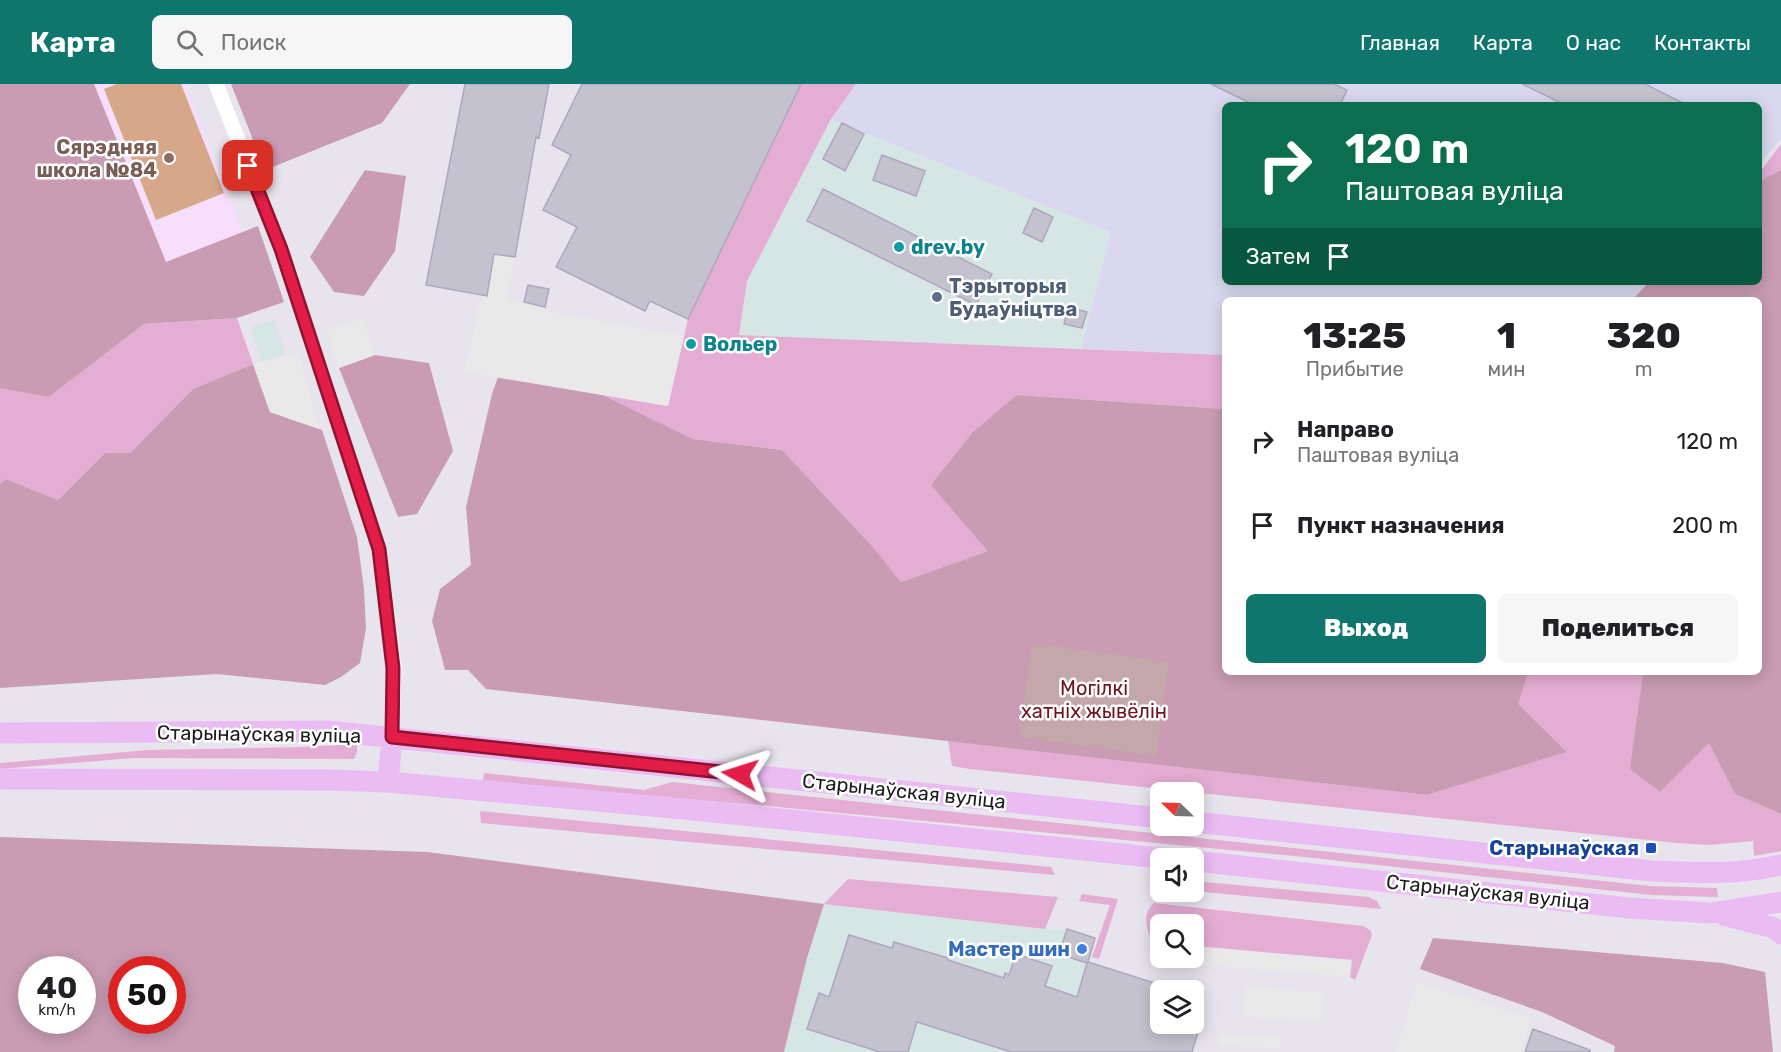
<!DOCTYPE html>
<html lang="ru">
<meta charset="utf-8">
<style>
body{margin:0;font-family:Rubik,sans-serif;background:#f6f6f6;color:#202124;height:100vh;display:flex;flex-direction:column;font-size:22px;white-space:nowrap}
*{box-sizing:border-box;margin:0}
p{font-size:20px;color:#757577}
.icon{flex:none;width:33px;height:33px;fill:none;stroke:currentColor;stroke-width:2;stroke-linecap:round;stroke-linejoin:round}
.map{position:relative;flex:1;overflow:hidden}
.details{position:absolute;left:1222px;top:213px;width:540px;height:378px;display:flex;flex-direction:column;background:#fff;border-radius:9px;box-shadow:0 3px 15px #0003}
.details>*{flex:none}
.guide{position:absolute;left:1222px;top:18px;width:540px;height:183px;border-radius:9px;box-shadow:0 3px 15px #0003;background:#0b6e4f;color:#fff;overflow:hidden}
.needle{width:39px;rotate:293deg}
.tools{position:absolute;left:1150px;top:698px;display:grid;gap:12px}
.tools a{display:grid;place-items:center;width:54px;height:54px;border-radius:9px;background:#fff;box-shadow:0 3px 15px #0003;font-size:30px}
.speed{position:absolute;left:18px;top:872px;display:flex;gap:12px;font-size:30px;font-weight:700;text-align:center}
.speed>*{display:grid;place-content:center;width:78px;height:78px;border-radius:50%;background:#fff;box-shadow:0 3px 15px #0003;line-height:1}
.speed small{font-size:15px;font-weight:400}
.speed .limit{border:9px solid #d22;background:#fff;color:#111}
.pin{position:absolute;display:grid;place-items:center;width:51px;height:51px;color:#fff;margin:-26px;border-radius:12px;box-shadow:0 3px 9px #0006}
.me{position:absolute;width:66px;margin:-33px;rotate:276deg;stroke-linejoin:round;filter:drop-shadow(0 0 4px #0008)}
.turn{display:flex;align-items:center;gap:21px;height:126px;padding:0 24px;font-size:27px}
.turn .icon{width:78px;height:78px;stroke-width:2.5}
.turn b{display:block;font-size:42px;line-height:51px}
.then{display:flex;align-items:center;height:57px;padding:0 24px;background:#0003;gap:12px;font-size:22px}
.eta{display:flex;justify-content:space-evenly;align-items:center;height:102px;text-align:center}
.eta b{font-size:36px;font-weight:800;line-height:42px}
.button{display:flex;gap:12px;margin-top:auto;padding:12px 24px}
.button a{flex:1;height:69px;border-radius:9px;background:#0f766e;color:#fff;font-size:24px;font-weight:800;line-height:69px;text-align:center}
.button a+a{background:#f6f6f6;color:#202124}
ul{padding:0;list-style:none}
li{display:flex;align-items:center;gap:18px;height:84px;padding:0 24px}
li div{flex:1}
li b{display:block;font-size:22px}
li em{font-style:normal}
header{display:flex;align-items:center;gap:36px;box-sizing:border-box;height:84px;padding:0 30px;background:#0f766e;color:#fff}
header strong{font-size:28px}
nav{display:flex;gap:33px;margin-inline-start:auto;font-size:21px}
.search{width:420px;height:54px;background:#f6f6f6;display:flex;align-items:center;gap:15px;box-sizing:border-box;padding:0 21px;border-radius:9px;color:#757577;font-size:22px}
.map>svg:first-child{display:block}
</style>
<header>
<strong>Карта</strong>
<div class="search"><svg class="icon" aria-label="search" viewBox="0 0 24 24"><circle cx="10" cy="10" r="6"/><path d="M15 15l6 6"/></svg>Поиск</div>
<nav><a>Главная</a><a>Карта</a><a>О нас</a><a>Контакты</a></nav>
</header>
<div class="map">
<svg width="1781" height="968" viewBox="0 0 1781 968">
<rect width="100%" height="100%" fill="#e8e4ed"/>
<!-- industrial -->
<path fill="#d6e6e5" d="M831,35L1111,148L1081,265L1045,263L1032,264L739,252L747,197Z
M274,236L286,271L262,278L251,243Z
M824,820L1045,845H1067L1095,854L1059,968H784L807,874Z"/>
<!-- education -->
<path fill="#f6defc" d="M94,0H185L243,148L166,178Z"/>
<!-- military -->
<path fill="#d9d8ee" d="M856,0H1781V56L1760,79V21H1226V198H1649L1632,216H1226L1225,271L1081,265L1111,148L831,35Z"/>
<!-- grass -->
<path fill="#e4add3" d="M801,0H856L831,35L747,197L739,251L1225,271V325L1016,311L988,467L901,498L874,464L782,366L693,355L603,311L668,322L688,235Z
M1781,60V86L1760,97V88Z
M237,234L253,280L193,305L130,369H105L58,416L6,395L0,400V303L49,313L144,240Z
M1528,588H1643L1631,685L1660,708L1709,658L1735,710L1781,730V767L1754,772L1753,757L1710,761L1677,759L970,685L952,682L948,656L1427,711L1567,668L1517,620Z
M357,660V668L354,675L134,674L0,685V679L148,666L303,663Z
M484,689L644,706L672,698L1650,802L1717,804L1718,813L1651,811L1304,773L767,722L483,698Z
M480,727L1051,783L1055,791L481,739Z
M848,795L1058,813L1045,845L824,820Z
M1194,797L1369,813L1377,817L1381,825L1194,807Z
M1082,810L1118,815L1099,875L1092,873L1110,821L1079,817Z
M1154,819L1363,842L1370,846L1372,851L1355,896L1350,893L1351,876L1194,862V840H1161V869C1150,857 1138,832 1154,819Z"/>
<!-- forest -->
<path fill="#c99cb3" fill-rule="evenodd" d="M0,0H94L166,178L258,142L284,218L237,234L144,240L49,313L0,304Z
M231,0H410L382,39L265,86Z
M365,86L406,92L395,167L364,212L334,208L310,173Z
M1781,86V730L1735,710L1709,659L1660,708L1630,685L1643,588H1760V216H1632L1649,198H1760V97Z
M375,271L429,279L453,367L417,430L398,433L339,284Z
M253,280L270,328L322,346L357,453L364,505L366,544L360,579L341,593L325,601L217,590L0,604V400L6,395L58,416L105,369H130L193,305Z
M498,293L603,311L693,355L782,366L874,464L901,498L988,467L931,401L973,348L1017,311L1225,325L1226,588H1528L1518,620L1567,668L1427,711L486,605L468,586H445L432,537L440,505L471,481L466,423L492,310Z
M0,753L427,768L824,820L807,874L784,968H0ZM32,885H82V936H32ZM122,885H172V936H122Z
M1433,854L1723,879L1765,888L1773,968H1614L1615,962L1542,928L1420,885Z"/>
<!-- cemetery -->
<path fill="#c4a7a8" d="M1032,559L1169,578L1156,672L1019,653Z"/>
<!-- pitch -->
<path fill="#d6a788" d="M117,0H181L224,109L156,136L104,5Z"/>
<!-- parking -->
<path fill="#e9e9e9" d="M494,170L515,173L506,215L545,223V227L684,252L668,322L464,288L482,211L487,212Z
M363,234L375,271L339,284L326,247Z
M298,268L319,345L270,328L253,280Z
M1194,862L1352,876L1350,893L1171,878V873H1194Z
M1417,899L1531,934L1521,968H1396Z
M1246,903L1323,909L1321,938L1243,932Z
M1219,950L1280,952V964L1218,962Z"/>
<!-- building -->
<path fill="#c5c2cf" stroke="#aca7be" stroke-width="1.5" d="M465,0H549L539,54L536,53L515,173L494,170L487,212L426,201Z
M582,0H801L688,235L650,217L645,227L556,183L577,143L543,126L571,71L552,61Z
M1211,0H1334L1347,6L1340,21H1254Z
M1522,0H1645L1687,21H1565Z
M842,39L864,50L845,87L823,75Z
M882,71L925,87L916,112L873,96Z
M823,105L992,190L976,221L807,137Z
M1034,124L1053,133L1042,158L1023,149Z
M528,201L549,205L545,223L524,218Z
M1068,223L1087,228L1082,244L1064,240Z
M1067,845L1095,854L1088,878L1161,901V939H1201L1192,968H1011L917,938L908,968H880L807,945L819,909L829,913L849,851L892,864L894,858L948,874V876L1004,894L1005,889L1009,891L1016,870L1052,882L1045,902L1077,913L1087,879L1059,870Z
M1533,945L1590,966V968H1525Z"/>
<g fill="none" stroke-linecap="round" stroke-linejoin="round">
<!-- street -->
<path stroke="#fff" stroke-width="15" d="M216,0L281,165L379,465L394,584L392,653"/>
<!-- secondary -->
<path stroke="#ebbbf4" stroke-width="21" d="M0,649L328,647L1161,734
M0,695L329,696L388,698L684,725L1161,774
M388,698L392,653
M1194,738L1652,787C1700,789 1734,791 1781,781
M1194,777L1629,824L1711,829L1781,818
M1723,831L1774,844L1781,850"/>
</g>
<g fill="none" stroke-linecap="round" stroke-linejoin="round">
<defs>
<path id="route" d="M248,82L281,165L379,465L393,584L392,653L740,690"/>
</defs>
<!-- route casing -->
<use href="#route" stroke="#92132f" stroke-width="15"/>
<!-- route -->
<use href="#route" stroke="#e11d48" stroke-width="10"/>
</g>
<!-- markers -->
<circle fill="#8d6e63" stroke="#fff" stroke-width="2" cx="169" cy="74" r="6"/>
<g fill="#0f9aa8" stroke="#fff" stroke-width="2">
<circle cx="899" cy="163" r="6"/>
<circle cx="691" cy="260" r="6"/>
</g>
<circle fill="#5c6f8a" stroke="#fff" stroke-width="2" cx="937" cy="213" r="6"/>
<rect fill="#1a4fb4" stroke="#fff" stroke-width="2" x="1645" y="758" width="12" height="12" rx="3"/>
<circle fill="#3f7fe0" stroke="#fff" stroke-width="2" cx="1082" cy="865" r="6"/>
<g text-anchor="middle" stroke-width="5" stroke-linejoin="round" paint-order="stroke">
<!-- education labels -->
<g font-size="20" font-weight="bold" fill="#785e54" stroke="#fff" text-anchor="end">
<text x="157" y="70">Сярэдняя<tspan x="157" dy="23">школа №84</tspan></text>
</g>
<!-- culture labels -->
<g font-size="20" font-weight="bold" fill="#0d838f" stroke="#fff" text-anchor="start">
<text x="911" y="170">drev.by</text>
<text x="703" y="267">Вольер</text>
</g>
<!-- service labels -->
<g font-size="20" font-weight="bold" fill="#4e5e75" stroke="#fff" text-anchor="start">
<text x="949" y="209">Тэрыторыя<tspan x="949" dy="23">Будаўніцтва</tspan></text>
</g>
<!-- park labels -->
<g font-size="20" fill="#711420" stroke="#fff">
<text x="1094" y="611">Могілкі<tspan x="1094" dy="23">хатніх жывёлін</tspan></text>
</g>
<!-- street labels -->
<g font-size="20" fill="#1d1d1d" stroke="#fff">
<text transform="translate(259 650) rotate(1)" y="7">Старынаўская вуліца</text>
<text transform="translate(904 707) rotate(6)" y="7">Старынаўская вуліца</text>
<text transform="translate(1488 808) rotate(6)" y="7">Старынаўская вуліца</text>
</g>
<!-- transit labels -->
<g font-size="20" font-weight="bold" fill="#164399" stroke="#fff" text-anchor="end">
<text x="1639" y="771">Старынаўская</text>
</g>
<!-- shop labels -->
<g font-size="20" font-weight="bold" fill="#366cbe" stroke="#fff" text-anchor="end">
<text x="1070" y="872">Мастер шин</text>
</g>
</g>
</svg>
<div class="tools">
<a><svg class="needle" viewBox="-14 -14 28 28"><path d="M0-13l5 13h-10z" fill="#e53935"/><path d="M0 13l5-13h-10z" fill="#757577"/></svg></a>
<a><svg class="icon" aria-label="sound" viewBox="0 0 24 24"><path d="M4 9h4l5-4v14l-5-4H4zM17 9q2 3 0 6"/></svg></a>
<a><svg class="icon" aria-label="search" viewBox="0 0 24 24"><circle cx="10" cy="10" r="6"/><path d="M15 15l6 6"/></svg></a>
<a><svg class="icon" aria-label="layers" viewBox="0 0 24 24"><path d="M12 4l9 5-9 5-9-5zM3 14l9 5 9-5"/></svg></a>
</div>
<div class="speed"><div>40<small>km/h</small></div><div class="limit">50</div></div>
<div class="pin" style="left:248px;top:82px;background:#d93025"><svg class="icon" aria-label="arrive" viewBox="0 0 24 24"><path d="M6 21V4h12l-3 4 3 4H6"/></svg></div>
<svg class="me" style="left:740px;top:690px" viewBox="-20 -20 40 40"><path d="M0-17L14 15 0 8-14 15z" fill="#e11d48" stroke="#fff" stroke-width="4"/></svg>
<div class="guide">
<div class="turn"><svg class="icon" aria-label="right" viewBox="0 0 24 24"><path d="M7 20v-9h11M14 6l5 5-5 5"/></svg><div><b>120 m</b>Паштовая вуліца</div></div>
<div class="then">Затем<svg class="icon" aria-label="arrive" viewBox="0 0 24 24"><path d="M6 21V4h12l-3 4 3 4H6"/></svg></div>
</div>
<section class="details">
<div class="eta">
<div><b>13:25</b><p>Прибытие</p></div>
<div><b>1</b><p>мин</p></div>
<div><b>320</b><p>m</p></div>
</div>
<ul>
<li><svg class="icon" aria-label="right" viewBox="0 0 24 24"><path d="M7 20v-9h11M14 6l5 5-5 5"/></svg><div><b>Направо</b><p>Паштовая вуліца</p></div><em>120 m</em></li>
<li><svg class="icon" aria-label="arrive" viewBox="0 0 24 24"><path d="M6 21V4h12l-3 4 3 4H6"/></svg><div><b>Пункт назначения</b></div><em>200 m</em></li>
</ul>
<div class="button"><a>Выход</a><a>Поделиться</a></div>
</section>
</div>
